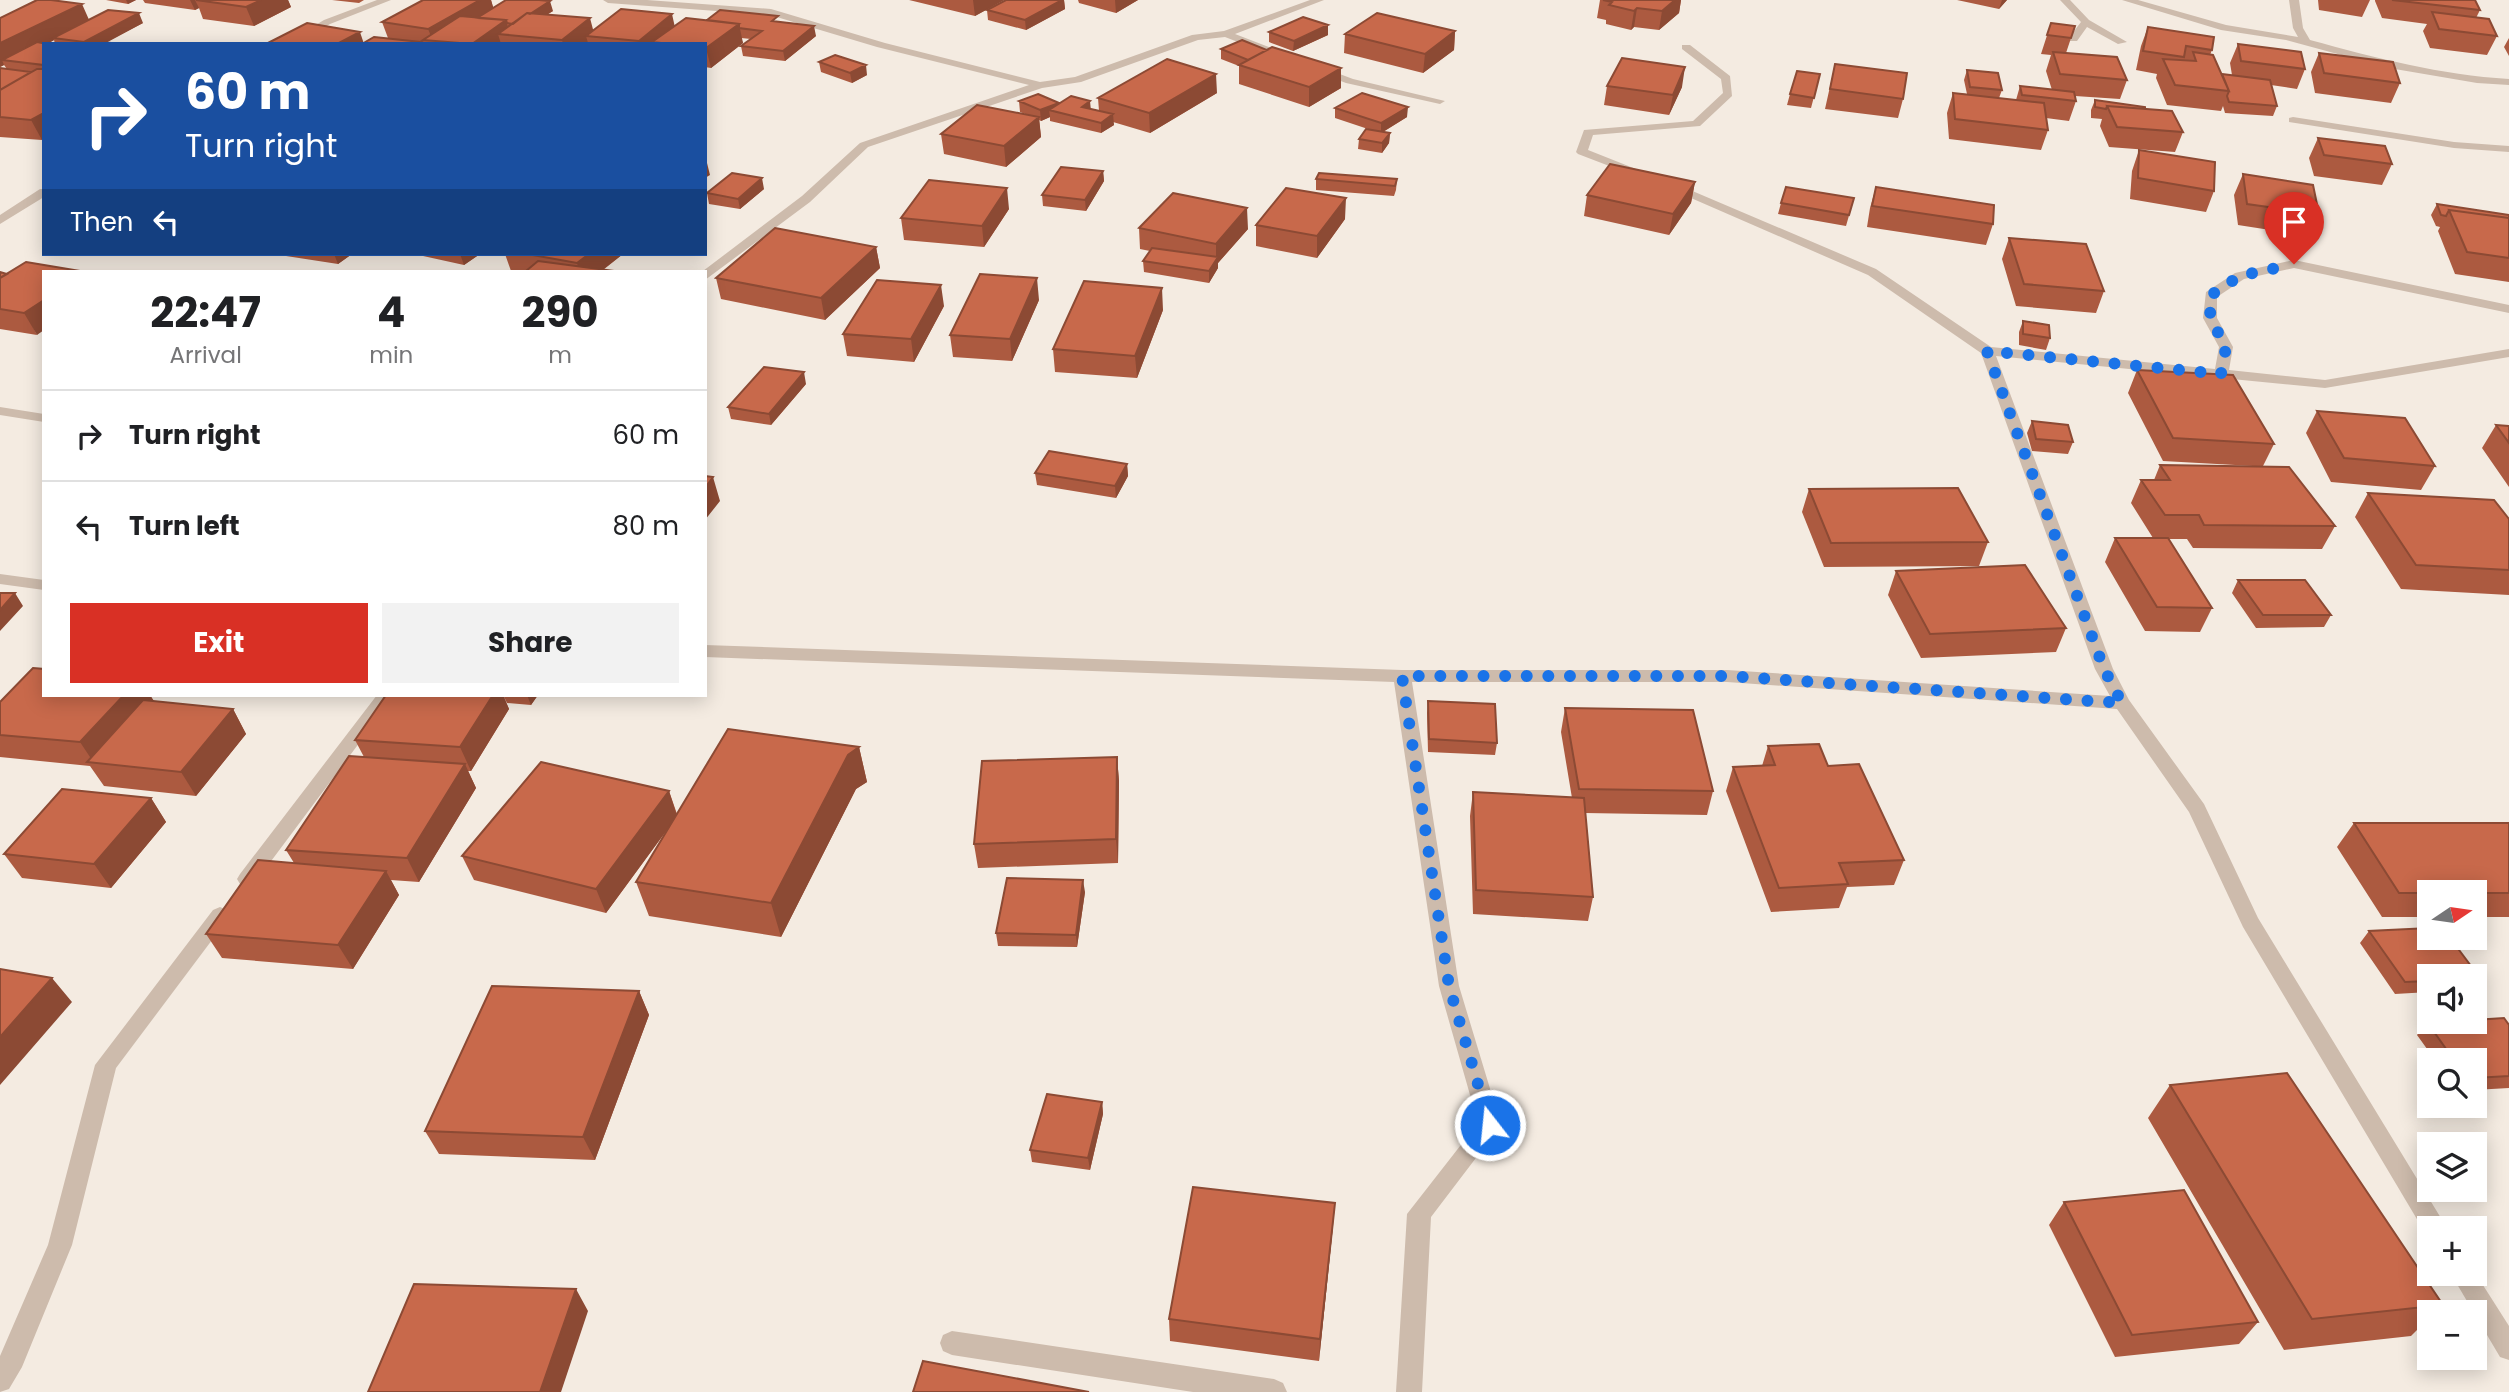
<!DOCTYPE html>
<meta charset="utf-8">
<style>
body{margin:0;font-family:Poppins,sans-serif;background:#f2f2f2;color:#202124;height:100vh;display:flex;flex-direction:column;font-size:26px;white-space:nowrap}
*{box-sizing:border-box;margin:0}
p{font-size:23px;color:#757577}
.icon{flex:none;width:38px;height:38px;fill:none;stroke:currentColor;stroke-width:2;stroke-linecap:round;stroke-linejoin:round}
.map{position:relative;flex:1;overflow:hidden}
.details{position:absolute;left:42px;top:270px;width:665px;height:427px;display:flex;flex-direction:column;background:#fff;border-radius:0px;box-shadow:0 4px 18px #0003}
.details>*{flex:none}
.top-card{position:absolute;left:42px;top:42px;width:665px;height:214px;border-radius:0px;box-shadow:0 4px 18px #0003;background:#1a4fa0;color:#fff;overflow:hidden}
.needle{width:46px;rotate:77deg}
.tools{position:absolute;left:2417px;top:880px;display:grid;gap:14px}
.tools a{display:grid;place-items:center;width:70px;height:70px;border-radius:0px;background:#fff;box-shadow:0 4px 18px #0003;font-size:35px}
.pin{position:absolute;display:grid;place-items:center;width:60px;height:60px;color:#fff;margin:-72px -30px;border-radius:50% 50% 50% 0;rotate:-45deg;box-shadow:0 0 7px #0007}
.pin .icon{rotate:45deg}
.me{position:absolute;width:77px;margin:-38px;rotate:344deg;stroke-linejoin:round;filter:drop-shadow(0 0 5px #0008)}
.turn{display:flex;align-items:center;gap:24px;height:147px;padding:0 28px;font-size:32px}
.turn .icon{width:91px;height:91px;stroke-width:2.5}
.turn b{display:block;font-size:49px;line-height:60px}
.then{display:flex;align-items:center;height:66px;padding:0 28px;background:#0003;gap:14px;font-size:26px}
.eta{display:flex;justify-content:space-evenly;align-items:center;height:119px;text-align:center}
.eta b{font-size:42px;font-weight:700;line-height:49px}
.button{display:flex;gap:14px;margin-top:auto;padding:14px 28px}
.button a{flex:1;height:80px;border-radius:0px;background:#d93025;color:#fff;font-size:28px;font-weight:700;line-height:80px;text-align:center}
.button a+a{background:#f2f2f2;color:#202124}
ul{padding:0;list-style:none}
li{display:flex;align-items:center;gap:21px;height:91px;padding:0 28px;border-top:2px solid #e0e0e0}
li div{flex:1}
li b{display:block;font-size:26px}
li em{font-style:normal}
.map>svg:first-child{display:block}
</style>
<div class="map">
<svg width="2509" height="1392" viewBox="0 0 2509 1392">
<rect width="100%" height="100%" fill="#f4ebe1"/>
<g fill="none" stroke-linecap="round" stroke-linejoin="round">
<!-- street -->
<path fill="#cdbbac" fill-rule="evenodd" d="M377,0H391L330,24L297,44H284L324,20Z
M603,0H647L771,9L885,43L1040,82L1075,77L1192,35L1224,31L1310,0H1324L1235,34L1292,56V60H1284L1225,37L1198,40L1081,82L1042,88L868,147L810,202L705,280L703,271L802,196L860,143L1029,85L877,47L770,15L608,3Z
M2060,0H2070L2089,20L2127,42L2118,44L2087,27L2077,41H2069L2068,39L2081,22Z
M2122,0H2138L2226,25L2298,37L2293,28L2289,0H2299L2303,28L2310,40C2376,58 2441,75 2509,79V85L2477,83L2389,68L2286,40L2221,30Z
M1682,45H1690L1730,76L1732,96L1700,126L1593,135L1588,150L1646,173V177H1638L1578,154L1576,152L1584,130L1693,121L1723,93L1721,79L1682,49Z
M1321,67L1353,79L1445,101L1440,104L1346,83L1317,72L1316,70Z
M2293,117L2454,142L2509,146V152L2454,148L2289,122V118Z
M1668,184H1676L1876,269L1991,347L2215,369L2219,347L2203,318L2206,292L2235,273L2294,260L2509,305V313L2294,268L2244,279L2217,297V318L2233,347L2229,370L2325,380L2509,349V357L2325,388L1996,356L2113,669L2129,700L2204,804L2258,918L2447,1228H2429V1236H2427L2243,927L2189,812L2117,709L1727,682H1412L1459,986L1501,1125L1431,1217L1422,1392H1396L1407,1214L1478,1123L1439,986L1394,682L705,657V645L1402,670H1727L2110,696L2095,669L1981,353L1868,275L1668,188Z
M40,189H44V197L0,224V215Z
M0,407L44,414V422L0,415Z
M0,574L44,580V590L0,584Z
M377,695H395L254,884H240L237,879L240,874Z
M220,907L227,910L230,915L227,920L116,1068L72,1245L22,1367L9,1389L0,1392V1356L48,1245L95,1065L213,910Z
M2474,1271L2509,1326V1360L2500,1357L2451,1274H2474Z
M952,1331L1274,1379L1283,1383L1287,1392H1193L952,1355L943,1351L940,1343L943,1335Z"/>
</g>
<!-- wall -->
<path fill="#ac5a40" d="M106,0H136L128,4Z
M143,0H288L291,7L254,26L203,19L199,8L195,10L145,3Z
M332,0H364L359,3Z
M423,0H491L493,8L553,11L546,15L593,31L674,26L707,20L779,22L816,36L785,61L743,56L741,46L751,39L741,38L743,43L711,68L705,67V44H589L588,43L587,44H266L364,43L388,38L382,22Z
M909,0H1004L975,16Z
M1006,0H1064L1065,9L1026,30L988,20L987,10Z
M1078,0H1138L1116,13L1079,3Z
M1600,0H1681L1679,13L1659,30L1634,27L1631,30L1606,24V20L1597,18Z
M1957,0H2007L1999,9Z
M2318,0H2370L2362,17L2319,10Z
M2375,0H2475L2480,10L2476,18L2497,36L2487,55L2430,48L2423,31L2427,24L2382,18L2375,1Z
M0,18L89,20L143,23L106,42L123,44H55L54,40L47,44H44V139L42,140L0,137V68L7,69L4,65L0,67Z
M2051,23L2075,26L2066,53L2127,80L2120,99L2075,96L2076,101L2069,121L2046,118L2048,130L2041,150L1949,139L1947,113L1953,93L1967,94L1964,80L1967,70L2002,90L1999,98L2016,100L2020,86L2052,90L2046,71L2051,55L2041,54Z
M2148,27L2212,50L2210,55L2222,74L2232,75L2230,63L2238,44L2305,69L2297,89L2271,85L2277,106L2273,116L2225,113L2223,106L2221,111L2167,105L2156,78L2157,74L2136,70L2141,46Z
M1455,31L1454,50L1423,73L1344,53L1345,34Z
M1269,32L1328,35L1293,51L1269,42Z
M2509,38V56L2504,47Z
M1221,49L1267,50L1341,68V88L1309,107L1239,84V66L1221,59Z
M2319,53L2400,83L2391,103L2315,93L2311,72Z
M819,62L867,75L852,83L821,72Z
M1835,64L1903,99L1898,118L1825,109Z
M1820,74L1811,108L1787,105L1790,94Z
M1607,86L1682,87L1669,115L1604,105Z
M1217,93L1150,133L1113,122L1114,125L1101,133L1050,121V117L1041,121L1039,120L1041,137L1006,167L944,154L941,134L1028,115L1020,112L1019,101L1059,104L1099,111L1098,98Z
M2095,100L2145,109L2183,132L2175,152L2109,147L2100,126L2102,119L2091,118V110Z
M1335,108L1407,117L1383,132L1390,133L1389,143L1382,153L1358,149L1359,139L1368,129L1335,118Z
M2318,138L2392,164L2382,185L2314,176L2309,158Z
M2139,150L2214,191L2206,212L2130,199L2132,171Z
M1103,171L1104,181L1086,211L1043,206L1042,195Z
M2243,174L2319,214L2309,236L2238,225L2234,195Z
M1316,179H1397L1396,190L1394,196L1316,190Z
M1695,182L1691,203L1669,235L1584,216L1587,195Z
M1876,187L1993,224L1986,245L1867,227L1870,208Z
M764,189L740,209L709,204L707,193Z
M1854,198L1846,226L1778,214L1781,203Z
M2437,204L2509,215V282L2455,274L2438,231L2440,227L2436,226L2431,215Z
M1009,209L984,247L904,240L901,218Z
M1345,219L1317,258L1256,246V225Z
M1139,228L1248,229L1218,263V268L1209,283L1144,272L1143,261L1150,251L1140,249Z
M2009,238L2104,291L2096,313L2016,306L2002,259Z
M876,247L880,268L825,320L721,299L716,278Z
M285,254H352L338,264L286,256Z
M414,254H480L464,265Z
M505,254H623L603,270L614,271H511Z
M0,272L7,274L37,335L0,329Z
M1039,300L1012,361L953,357L950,335Z
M944,306L914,362L847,356L843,334Z
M1163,310L1137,378L1055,372L1053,349Z
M2023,321L2050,338L2046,350L2019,345V332Z
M2137,370L2274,444L2263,466L2335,526L2322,549L2193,548L2187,539H2168L2212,608L2200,632L2145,631L2105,562L2115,538H2153L2131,503L2141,480H2154L2160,465L2253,466L2163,461L2128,393Z
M806,384L771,425L731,419L728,407Z
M2317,411L2435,466L2421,490L2331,482L2306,433Z
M2032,421L2073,442L2068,454L2032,451L2027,433Z
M2496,425L2509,426V487L2482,448Z
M1127,464L1128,476L1116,498L1037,485L1035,473Z
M1809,489L1988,542L1979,566L1824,567L1802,512Z
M2368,493L2509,519V595L2401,589L2355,517Z
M1896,571L2066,628L2056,652L1921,658L1888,595Z
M2238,580L2331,615L2324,627L2256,628L2232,593Z
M44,695H150L154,701L233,709L246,734L196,796L104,786L90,766L0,757V702Z
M386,695H503L509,709L471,771H468L476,788L419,882L391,880L399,895L353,969L222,958L206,934L294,863L286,850L364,757L355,740Z
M503,695H538L531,705L507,703Z
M1428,701L1497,743L1495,755L1428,752L1427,713Z
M1565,708L1713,791L1707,815L1585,813L1593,897L1588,921L1473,914L1470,816L1473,792L1572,798L1561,732Z
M1768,746L1828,766L1904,860L1894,885L1847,887L1839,908L1771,912L1726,791L1733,767L1762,766Z
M859,747L867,782L856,789L781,937L649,916L636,882L670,826L606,913L474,880L462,856L669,791L677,814Z
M1117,757L1119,781L1118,863L978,868L974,844Z
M151,798L166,822L111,888L22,878L4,854Z
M2354,823H2509V917H2474V892H2429V917H2382L2337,847Z
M1085,892L1077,947L998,946L996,933Z
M2369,931L2480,978L2474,985V976H2429V992L2395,994L2360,943Z
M639,991L649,1015L595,1160L439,1154L425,1131Z
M2427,1022L2509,1025V1088L2474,1090V1060H2435L2417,1035Z
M2170,1085L2443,1305L2435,1312H2429V1318L2411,1336L2284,1350L2148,1118Z
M1102,1102L1103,1114L1090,1170L1032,1162L1030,1150Z
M2064,1202L2258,1322L2239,1344L2115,1357L2049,1225Z
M1333,1226L1319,1361L1170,1341L1169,1319Z"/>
<!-- shaded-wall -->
<path fill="#8c4a34" d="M126,0H136L128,4Z
M190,0H195L199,8L195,10Z
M261,0H288L291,7L254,26L246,7Z
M480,0H491L495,13L433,41L428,29Z
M973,0H1004L975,16Z
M1062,0H1064L1065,9L1026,30L1025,20Z
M1115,0H1138L1116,13Z
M1675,0H1681L1679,13L1659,30L1662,11Z
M2002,0H2007L1999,9Z
M550,1L553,11L516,34L513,24Z
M82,4L90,22L53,38L54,40L47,44L2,60L4,65L0,67V43Z
M1637,8L1634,27L1631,30L1634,11Z
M139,13L143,23L104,44H84V42Z
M672,14L676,32L652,42L653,44H640L639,41Z
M590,18L595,37L586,36L588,43L587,44H563L562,40Z
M506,20L510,35L498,34L501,44H472Z
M739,24L743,43L711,68L706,48Z
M1328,25V35L1293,51L1294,41Z
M814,26L816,36L785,61L783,51Z
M1455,31L1454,50L1423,73L1425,54Z
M360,32L364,44H337Z
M866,65L867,75L852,83L850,73Z
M1685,67L1682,87L1669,115L1673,95Z
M1341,68V88L1309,107V87Z
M1216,74L1217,93L1150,133L1149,113Z
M1090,101L1091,111L1082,107Z
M1059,103V113L1049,110L1050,117L1041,121L1040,110Z
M1408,107L1407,117L1381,133V123Z
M44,113V139L42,140L31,120Z
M1113,114L1114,125L1101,133V123Z
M1039,117L1041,137L1006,167L1004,146Z
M1390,133L1389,143L1382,153V143Z
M705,155L710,175L705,178Z
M1103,171L1104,181L1086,211L1085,200Z
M762,178L764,189L740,209L738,199Z
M1695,182L1691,203L1669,235L1673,214Z
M1007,188L1009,209L984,247L982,226Z
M1346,198L1345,219L1317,258V236Z
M1247,208L1248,229L1218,263V268L1209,283V271L1216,260V244Z
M876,247L880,268L825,320L821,298Z
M334,254H352L338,264Z
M460,254H480L464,265Z
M589,254H623L601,271H579L577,263Z
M1037,278L1039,300L1012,361L1010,339Z
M941,285L944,306L914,362L911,339Z
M1162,288L1163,310L1137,378L1135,356Z
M44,300V330L37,335L24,313Z
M804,372L806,384L771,425L769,414Z
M1127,464L1128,476L1116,498L1115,486Z
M713,477L720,501L705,520V488Z
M15,593L23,606L0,631V610Z
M124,695H150L154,702L94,763L80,742Z
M493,695H503L509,709L471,771L460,747Z
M527,695H538L531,705Z
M233,709L246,734L196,796L181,772Z
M859,747L867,782L856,789L781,937L771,903L848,755Z
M1117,757L1119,781L1118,863L1116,839Z
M465,764L476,788L419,882L407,858Z
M669,791L677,816L606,913L596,889Z
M151,798L166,822L111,888L94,864Z
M386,871L399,895L353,969L338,945Z
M1083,880L1085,892L1077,947L1076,935Z
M52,978L72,1002L0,1085V1037Z
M639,991L649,1015L595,1160L583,1137Z
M1102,1102L1103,1114L1090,1170L1088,1158Z
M1335,1203L1333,1226L1319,1361L1320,1339Z
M576,1289L588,1311L561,1392H540Z"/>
<!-- building -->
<path fill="#c8694b" stroke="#8c4a34" stroke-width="2" d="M37,0H51L82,4L0,43V18Z
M196,0H261L246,7Z
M423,0H480L428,29L382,22Z
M506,0H539L550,1L530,14L527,13L513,24L507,23L506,20L477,18Z
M1006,0H1062L1025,20L987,10Z
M1603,0H1675L1662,11L1637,8L1634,11L1609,5L1612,2Z
M2392,0H2475L2480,10Z
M621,9L672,14L639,41L586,36Z
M108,10L139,13L84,42L53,38Z
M720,10L778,16L772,21L814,26L783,51L741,46L762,31L739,28V24L707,20Z
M2432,12L2489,19L2497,36L2439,29Z
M527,13L590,18L562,40L498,34Z
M1377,13L1455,31L1425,54L1345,34Z
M460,16L506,20L472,44L423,40Z
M1303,17L1328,25L1294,41L1269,32Z
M686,18L739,24L706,48H705V44H670L652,42Z
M307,23L360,32L337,44H266Z
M2051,23L2075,26L2071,38L2047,35Z
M2148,27L2214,37L2212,50L2186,46L2184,57L2143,51Z
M374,37L421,42L418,44H362Z
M1242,40L1267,50L1248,60L1221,49Z
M89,41L123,44H84Z
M37,42L47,44H44V65L2,60Z
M2238,44L2301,52L2305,69L2241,61Z
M1272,47L1341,68L1309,87L1239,65Z
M2053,52L2117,57L2127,80L2060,74Z
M2193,52L2213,55L2229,91L2175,85L2163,59L2196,61Z
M2319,53L2393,62L2400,83L2324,73Z
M835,55L866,65L850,73L819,62Z
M1622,58L1685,67L1673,95L1607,86Z
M1167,59L1216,74L1149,113L1098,98Z
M1835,64L1907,73L1903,99L1830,89Z
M0,68L31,72L0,90Z
M37,69H44V113L31,120L0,117V90Z
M1967,70L1998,73L2002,90L1970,87Z
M1797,71L1820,74L1814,98L1790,94Z
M2222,74L2270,80L2277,106L2229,102L2227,96L2229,91Z
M2020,86L2074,92L2076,101L2022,95Z
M1362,93L1408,107L1381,123L1335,108Z
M1953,93L2044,103L2048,130L1955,119Z
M1038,94L1059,103L1040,110L1019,101Z
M1071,96L1090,101L1082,107L1113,114L1101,123L1049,110Z
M2095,100L2145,107V109L2107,106L2106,109L2095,107Z
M977,105L1039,117L1004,146L941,134Z
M2107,106L2172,111L2183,132L2117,127Z
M1366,129L1390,133L1382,143L1359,139Z
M2318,138L2385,146L2392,164L2324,155Z
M2139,150L2215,162L2214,191L2138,178Z
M1610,164L1695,182L1673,214L1587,195Z
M1061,167L1103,171L1085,200L1042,195Z
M732,173L762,178L738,199L707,193Z
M1319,173L1397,179L1395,186L1316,179Z
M2243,174L2313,185L2319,214L2247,204Z
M929,180L1007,188L982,226L901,218Z
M1786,187L1854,198L1849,215L1781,203Z
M1876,187L1994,205L1993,224L1872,206Z
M1286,188L1346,198L1317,236L1256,225Z
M1173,193L1247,208L1216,244L1139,228Z
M2437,204L2509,215V218L2449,210L2446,216L2441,215Z
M2449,210L2509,218V258L2467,252Z
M775,228L876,247L821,298L716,278Z
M2009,238L2086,244L2104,291L2024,284Z
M1152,248L1218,257L1209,271L1143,261Z
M527,254H589L577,263Z
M538,261L614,271H526Z
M26,262L80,271H44V300L24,313L0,309V278Z
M0,272L7,274L0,278Z
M980,274L1037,278L1010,339L950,335Z
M877,280L941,285L911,339L843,334Z
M1084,281L1162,288L1135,356L1053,349Z
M2023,321L2049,325L2050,338L2023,334Z
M764,367L804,372L769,414L728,407Z
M2137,370L2233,375L2274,444L2173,438Z
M2317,411L2405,418L2435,466L2344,458Z
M2032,421L2068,425L2073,442L2036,439Z
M2496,425L2509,426V443Z
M1049,451L1127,464L1115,486L1035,473Z
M2160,465L2289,467L2335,526L2204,525L2199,515H2165L2141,480H2170Z
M705,476L713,477L705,488Z
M1958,488L1988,542L1831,543L1809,489Z
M2368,493L2494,500L2509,519V570L2416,565Z
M2115,538H2168L2212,608L2157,607Z
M2025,565L2066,628L1930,634L1896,571Z
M2238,580H2305L2331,615H2263Z
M0,593H15L0,610Z
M33,668L44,669V695H124L80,742L0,735V702Z
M386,695H493L460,747L355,740Z
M143,700L233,709L181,772L87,762Z
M1428,701L1495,704L1497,743L1429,739Z
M1565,708L1693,710L1713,791L1579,789Z
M728,729L859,747L848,755L771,903L636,882Z
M1819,744L1828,766L1859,764L1904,860L1839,863L1848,884L1779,888L1733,767L1775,765L1768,746Z
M349,756L465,764L407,858L286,850Z
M1117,757L1116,839L974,844L982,761Z
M541,762L669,791L596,889L462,856Z
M62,789L151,798L94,864L4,854Z
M1473,792L1584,798L1593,897L1476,890Z
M2354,823H2509V893H2399Z
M258,860L386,871L338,945L206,934Z
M1007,878L1083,880L1076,935L996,933Z
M2429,928V938H2450L2480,978H2474V976H2429V981L2405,982L2369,931Z
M0,969L52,978L0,1037Z
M492,986L639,991L583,1137L425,1131Z
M2504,1018L2509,1025V1076L2474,1078V1060H2454L2427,1022H2474V1020Z
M2287,1073L2443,1305L2312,1319L2170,1085Z
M1047,1094L1102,1102L1088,1158L1030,1150Z
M1193,1187L1335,1203L1320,1339L1169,1319Z
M2184,1190L2258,1322L2132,1335L2064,1202Z
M414,1284L576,1289L540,1392H368Z
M923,1361L1089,1392H913Z"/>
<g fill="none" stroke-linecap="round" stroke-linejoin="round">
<!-- route -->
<path stroke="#1a73e8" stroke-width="12" stroke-dasharray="0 21.6" d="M1490,1125L1449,986L1402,676H1727L2122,703L2104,669L1987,351L2221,374L2226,347L2210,318L2211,295L2240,276L2294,264"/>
</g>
</svg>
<div class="tools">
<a><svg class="needle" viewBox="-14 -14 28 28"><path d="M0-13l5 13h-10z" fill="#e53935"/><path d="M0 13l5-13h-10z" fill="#757577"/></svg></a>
<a><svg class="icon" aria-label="sound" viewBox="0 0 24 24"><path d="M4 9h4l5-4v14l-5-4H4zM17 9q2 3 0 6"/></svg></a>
<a><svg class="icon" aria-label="search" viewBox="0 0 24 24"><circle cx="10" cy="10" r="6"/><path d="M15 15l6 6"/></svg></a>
<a><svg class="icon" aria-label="layers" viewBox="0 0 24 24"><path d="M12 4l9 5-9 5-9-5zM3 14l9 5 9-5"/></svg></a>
<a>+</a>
<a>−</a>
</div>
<div class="pin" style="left:2294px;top:264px;background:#d93025"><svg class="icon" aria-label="arrive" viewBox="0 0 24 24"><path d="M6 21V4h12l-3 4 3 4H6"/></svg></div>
<svg class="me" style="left:1490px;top:1125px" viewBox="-20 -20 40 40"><circle r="17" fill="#1a73e8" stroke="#fff" stroke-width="3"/><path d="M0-11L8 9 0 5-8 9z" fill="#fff"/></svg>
<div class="top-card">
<div class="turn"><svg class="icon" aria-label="right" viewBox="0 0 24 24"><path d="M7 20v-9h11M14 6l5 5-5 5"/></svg><div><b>60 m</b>Turn right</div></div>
<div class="then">Then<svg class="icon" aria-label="left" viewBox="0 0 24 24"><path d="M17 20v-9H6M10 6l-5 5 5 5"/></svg></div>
</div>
<section class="details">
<div class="eta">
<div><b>22:47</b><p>Arrival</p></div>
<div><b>4</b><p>min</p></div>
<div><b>290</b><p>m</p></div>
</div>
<ul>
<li><svg class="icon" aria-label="right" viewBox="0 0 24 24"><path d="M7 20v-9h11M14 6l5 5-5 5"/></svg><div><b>Turn right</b></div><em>60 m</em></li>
<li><svg class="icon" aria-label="left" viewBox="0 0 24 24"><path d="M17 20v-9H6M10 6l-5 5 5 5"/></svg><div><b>Turn left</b></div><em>80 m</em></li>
</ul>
<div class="button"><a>Exit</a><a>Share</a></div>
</section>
</div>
